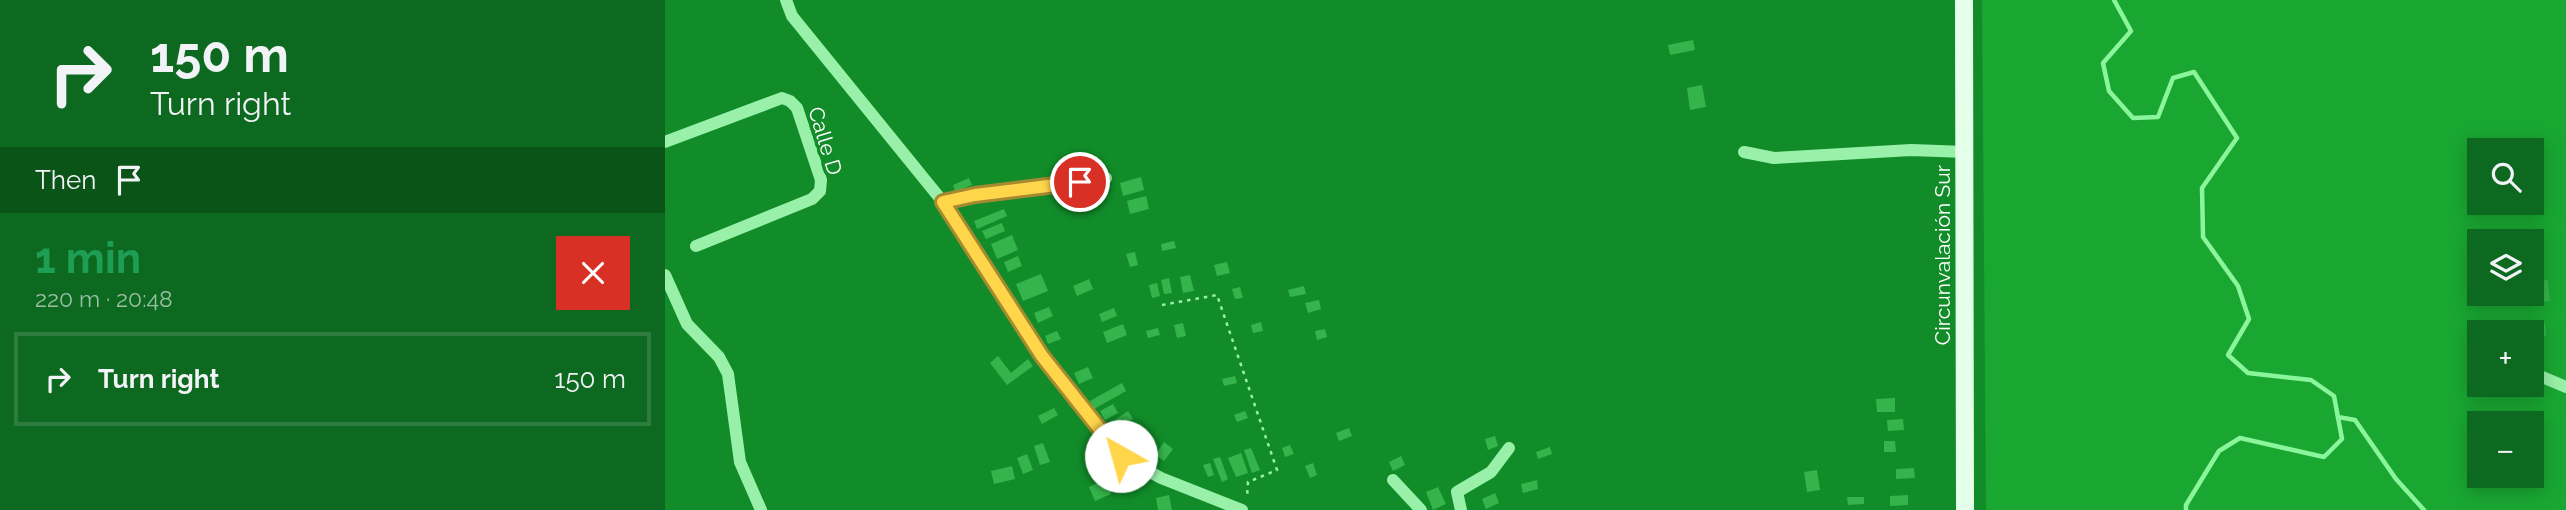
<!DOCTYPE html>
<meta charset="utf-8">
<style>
body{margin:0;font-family:Raleway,sans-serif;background:#1b712c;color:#f1f3f6;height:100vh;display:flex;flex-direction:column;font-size:26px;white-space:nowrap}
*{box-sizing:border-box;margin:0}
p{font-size:23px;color:#9abfa4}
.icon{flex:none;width:38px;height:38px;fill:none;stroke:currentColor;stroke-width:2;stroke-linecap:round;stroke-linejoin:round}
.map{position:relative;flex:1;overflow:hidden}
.side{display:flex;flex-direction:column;background:#0d691f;width:665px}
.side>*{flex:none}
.top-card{background:#0d691f;color:#f1f3f6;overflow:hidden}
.tools{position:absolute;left:1802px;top:138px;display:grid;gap:14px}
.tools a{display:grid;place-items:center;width:77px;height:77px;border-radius:0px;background:#0d691f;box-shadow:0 4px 18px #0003;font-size:35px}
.pin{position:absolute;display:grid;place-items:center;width:60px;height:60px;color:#fff;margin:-30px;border:4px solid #fff;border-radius:50%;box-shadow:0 2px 7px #0007}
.me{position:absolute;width:77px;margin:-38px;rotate:322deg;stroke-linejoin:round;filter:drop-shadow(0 0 5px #0008)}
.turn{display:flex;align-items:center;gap:24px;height:147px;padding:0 35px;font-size:32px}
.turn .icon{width:91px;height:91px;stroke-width:2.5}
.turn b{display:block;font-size:49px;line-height:60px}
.then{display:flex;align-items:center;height:66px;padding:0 35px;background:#0003;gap:14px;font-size:26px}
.round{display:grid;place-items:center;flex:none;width:74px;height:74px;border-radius:0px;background:#1b712c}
.headline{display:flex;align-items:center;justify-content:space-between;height:119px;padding:0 35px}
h1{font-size:42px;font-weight:700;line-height:52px;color:#1e9e55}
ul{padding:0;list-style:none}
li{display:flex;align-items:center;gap:21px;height:94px;margin:0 14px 10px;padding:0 21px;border:4px solid #2d7c3d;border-radius:0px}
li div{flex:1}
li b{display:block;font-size:26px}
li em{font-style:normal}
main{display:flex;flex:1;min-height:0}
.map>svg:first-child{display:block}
</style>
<main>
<section class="side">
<div class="top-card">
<div class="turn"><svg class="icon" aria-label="right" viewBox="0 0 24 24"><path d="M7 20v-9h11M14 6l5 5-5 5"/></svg><div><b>150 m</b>Turn right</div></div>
<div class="then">Then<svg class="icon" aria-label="arrive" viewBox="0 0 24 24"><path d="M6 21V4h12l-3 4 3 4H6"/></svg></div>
</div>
<div class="headline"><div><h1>1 min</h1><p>220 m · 20:48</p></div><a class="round" style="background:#d93025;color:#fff"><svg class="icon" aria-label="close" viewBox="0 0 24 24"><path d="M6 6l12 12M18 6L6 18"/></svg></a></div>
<ul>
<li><svg class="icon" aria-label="right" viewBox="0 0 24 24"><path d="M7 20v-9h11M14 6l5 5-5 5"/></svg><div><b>Turn right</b></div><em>150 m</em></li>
</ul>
</section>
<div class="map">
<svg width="1901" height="510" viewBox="0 0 1901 510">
<rect width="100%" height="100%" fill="#118c29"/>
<!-- green -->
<path fill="#19a732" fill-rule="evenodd" d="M1317,0H1901V510H1321ZM1815,150H1867V203H1815ZM1815,242H1867V294H1815ZM1815,332H1867V385H1815ZM1815,424H1867V476H1815Z"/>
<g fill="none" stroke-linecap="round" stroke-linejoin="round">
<!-- stream -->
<path stroke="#8bf59c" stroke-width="4.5" d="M1449,0L1466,31L1438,63L1444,91L1468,118L1493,117L1508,78L1529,72L1572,138L1537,188L1538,237L1573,286L1584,319L1563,355L1583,373L1646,380L1669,396L1677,439L1659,457L1575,438L1554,451L1521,505V510
M1673,417L1690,420L1731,479L1759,510"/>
</g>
<!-- building -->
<path fill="#35b44c" d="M1028,40L1030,50L1005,55L1003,45Z
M1037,85L1041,107L1025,110L1022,88Z
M476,177L479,190L458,196L455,183Z
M304,178L307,185L290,192L288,185Z
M481,196L484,209L465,214L462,201Z
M339,209L342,216L312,229L309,221Z
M337,223L340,231L321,239L317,231Z
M347,235L353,250L332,259L326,244Z
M509,241L511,248L497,251L496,244Z
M470,252L473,265L465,267L461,254Z
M353,256L357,266L343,272L339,262Z
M562,262L565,273L552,276L549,265Z
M376,274L383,291L358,301L351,284Z
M525,275L529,291L518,293L515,277Z
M504,278L507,293L499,294L496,280Z
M424,279L428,289L412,296L408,286Z
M1883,280L1885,301L1837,305L1836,294H1867V281Z
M492,283L495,296L487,298L484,285Z
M639,286L641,294L625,297L623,290Z
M575,287L578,298L570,299L567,289Z
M654,300L656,309L643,313L640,303Z
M384,307L388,316L373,323L369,313Z
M449,308L452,316L437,322L434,314Z
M596,322L598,331L588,333L586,325Z
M518,323L521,336L512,338L509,325Z
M1880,323L1881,336L1867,337V332H1845V324Z
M458,324L462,335L442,343L438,332Z
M493,328L495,335L483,338L481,331Z
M660,329L662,337L652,340L650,331Z
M392,331L396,339L383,344L380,336Z
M333,356L346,373L363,359L368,366L342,385L325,363Z
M423,367L428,378L414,384L409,373Z
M570,376L572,383L559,386L557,379Z
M457,383L461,391L429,409L425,401Z
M1230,398V412H1212L1211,399Z
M448,404L453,413L440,420L435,411Z
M389,408L393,415L377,424L373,416Z
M463,411L468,419L449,432L444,424Z
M580,411L583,418L572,422L569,415Z
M1238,419L1239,430L1223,431L1222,420Z
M471,422L476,430L461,440L456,433Z
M684,428L687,436L674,441L671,433Z
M482,432L489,439L474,453L467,446Z
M830,436L833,446L823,450L820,439Z
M1219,441H1230L1231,452H1219Z
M499,442L508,449L499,461L490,455Z
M378,443L385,462L375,465L369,446Z
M625,445L629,454L620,457L617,448Z
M434,446L438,456L423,463L419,453Z
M885,447L887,454L873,459L871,452Z
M586,448L595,470L587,473L579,450Z
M576,453L583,473L571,477L563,458Z
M362,454L368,470L358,474L352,458Z
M736,456L740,465L728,471L724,462Z
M555,457L563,479L557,482L548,459Z
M545,463L549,475L543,477L538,465Z
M648,463L652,475L645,478L640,466Z
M347,466L350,479L329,484L326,471Z
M1249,468L1250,478L1231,479V469Z
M1152,470L1155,490L1142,492L1139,472Z
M440,480L446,494L430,501L424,487Z
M872,480L873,489L858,493L856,484Z
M773,487L781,504L768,510L761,492Z
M830,493L834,503L821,509L817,499Z
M504,495L507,510H493L491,498Z
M1243,495V505L1225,506V496Z
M1182,497H1199V504L1183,505Z"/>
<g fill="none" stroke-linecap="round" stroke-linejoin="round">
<!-- path -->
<path stroke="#99f1a9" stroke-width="2.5" stroke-dasharray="3.5 5" stroke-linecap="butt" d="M497,305L552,295L612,470L583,482L582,498"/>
<!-- minor -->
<path stroke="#99f1a9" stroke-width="12" d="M121,0L127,16L278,202L377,356L456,456L496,478L577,510
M0,142L117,98L125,101L132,108L156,180L155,191L147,199L31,246
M1079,152L1109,158L1246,150L1301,152
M278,202L310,195L441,178
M0,275L22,324L54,357L63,374L75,462L96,510
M1868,373L1901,387
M728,480L756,510
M796,510L792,492L826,472L844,448"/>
<!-- major -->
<path stroke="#e4ffea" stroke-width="18" d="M1299,0L1300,510"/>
</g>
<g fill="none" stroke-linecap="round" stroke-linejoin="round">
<defs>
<path id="route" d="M415,182L310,195L278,202L377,356L456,456"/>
</defs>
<!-- route casing -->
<use href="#route" stroke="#a68a30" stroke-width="18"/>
<!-- route -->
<use href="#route" stroke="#ffd54a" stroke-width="12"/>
</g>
<g text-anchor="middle" stroke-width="7" stroke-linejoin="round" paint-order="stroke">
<!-- street labels -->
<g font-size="21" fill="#fff" stroke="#118c29">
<text transform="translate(160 141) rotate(73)" y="7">Calle D</text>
<text transform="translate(1278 255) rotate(-90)" y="7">Circunvalación Sur</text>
</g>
</g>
</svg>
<div class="tools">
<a><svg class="icon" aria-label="search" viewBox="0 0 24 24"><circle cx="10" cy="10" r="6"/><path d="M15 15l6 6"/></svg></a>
<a><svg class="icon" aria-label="layers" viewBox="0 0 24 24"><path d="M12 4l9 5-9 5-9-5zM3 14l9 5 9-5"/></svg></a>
<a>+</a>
<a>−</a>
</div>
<div class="pin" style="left:415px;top:182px;background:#d93025"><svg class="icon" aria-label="arrive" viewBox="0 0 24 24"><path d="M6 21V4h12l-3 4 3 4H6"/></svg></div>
<svg class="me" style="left:456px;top:456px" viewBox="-20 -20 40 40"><circle r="19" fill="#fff"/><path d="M0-13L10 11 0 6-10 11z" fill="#ffd54a"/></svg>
</div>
</main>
